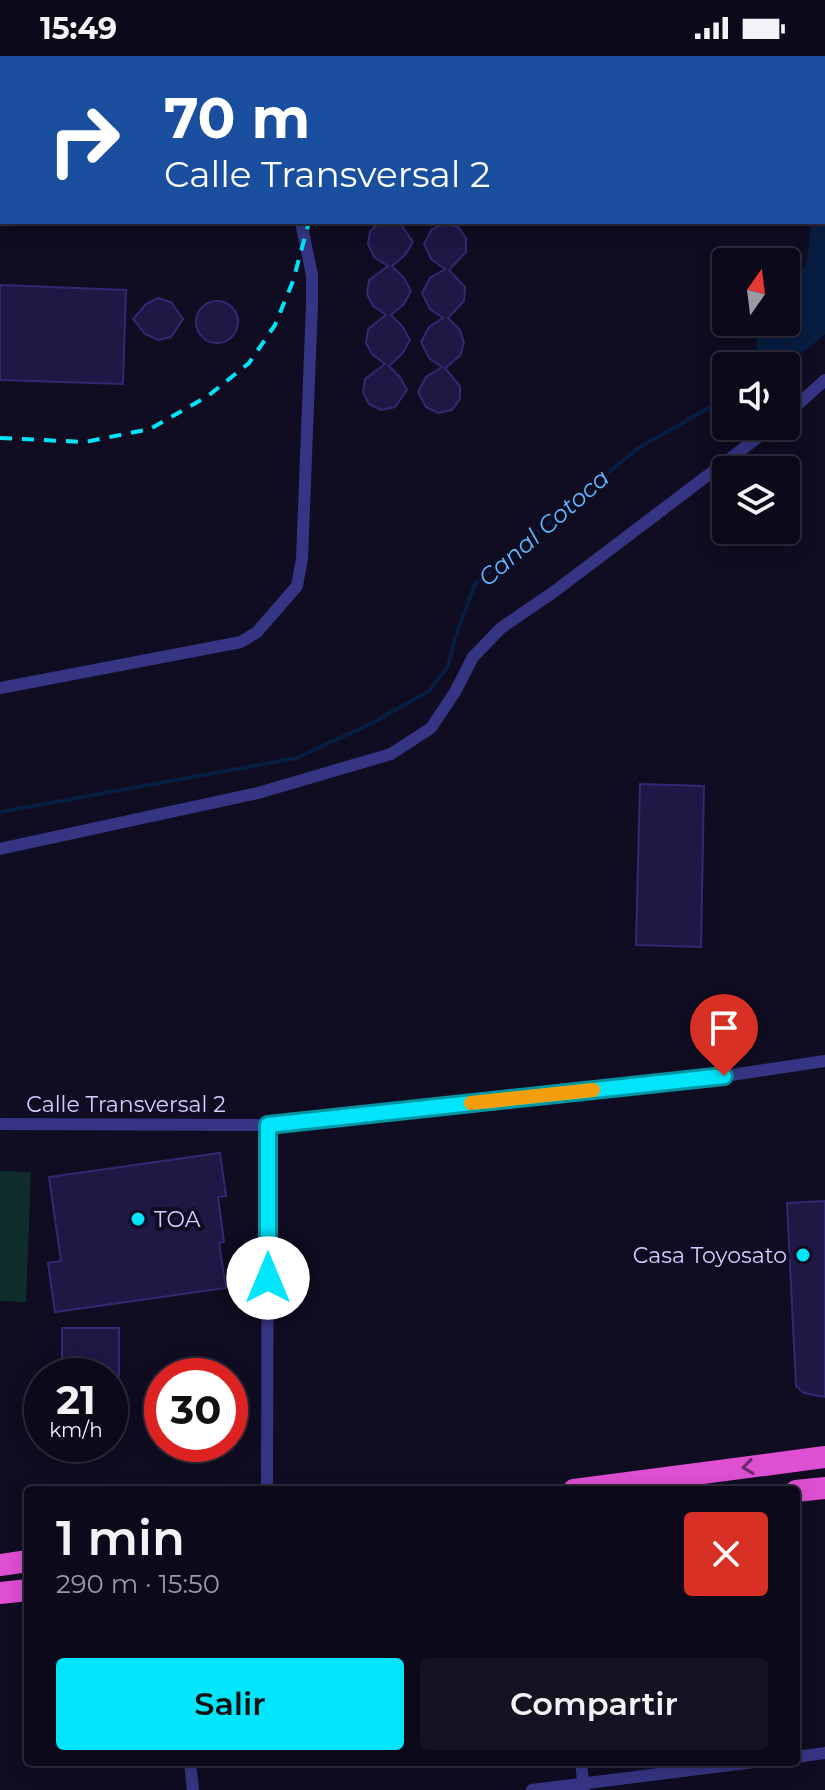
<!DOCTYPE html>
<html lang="es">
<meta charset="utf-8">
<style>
body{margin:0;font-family:Montserrat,sans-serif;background:#151223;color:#f1f3f6;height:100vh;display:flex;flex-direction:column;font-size:30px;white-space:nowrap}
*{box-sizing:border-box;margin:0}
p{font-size:26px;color:#9a9aa2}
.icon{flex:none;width:44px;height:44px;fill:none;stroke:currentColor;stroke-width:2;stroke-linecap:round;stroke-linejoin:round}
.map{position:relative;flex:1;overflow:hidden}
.details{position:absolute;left:24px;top:1430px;width:776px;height:280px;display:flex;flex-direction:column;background:#0c091a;border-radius:8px;box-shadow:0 4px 20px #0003,0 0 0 2px #2c2a39}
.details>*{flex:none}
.guide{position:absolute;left:0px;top:0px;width:826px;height:168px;box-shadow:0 4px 20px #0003,0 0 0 2px #2c2a39;background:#1a4fa0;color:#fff;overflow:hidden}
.needle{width:52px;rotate:14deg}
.buttons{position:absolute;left:712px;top:192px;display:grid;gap:16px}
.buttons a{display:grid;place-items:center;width:88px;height:88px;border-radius:8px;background:#0c091a;box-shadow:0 4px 20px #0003,0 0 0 2px #2c2a39;font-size:40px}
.speed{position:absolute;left:24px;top:1302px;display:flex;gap:16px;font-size:40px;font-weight:700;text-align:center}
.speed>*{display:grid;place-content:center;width:104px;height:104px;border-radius:50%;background:#0c091a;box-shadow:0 4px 20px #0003,0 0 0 2px #2c2a39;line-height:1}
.speed small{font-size:20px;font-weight:400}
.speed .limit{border:12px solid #d22;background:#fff;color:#111}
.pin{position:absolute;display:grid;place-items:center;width:68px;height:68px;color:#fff;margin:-82px -34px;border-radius:50% 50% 50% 0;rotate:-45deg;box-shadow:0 0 8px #0007}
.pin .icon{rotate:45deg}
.me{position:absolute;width:88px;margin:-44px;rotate:0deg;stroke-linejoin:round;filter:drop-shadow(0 0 6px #0008)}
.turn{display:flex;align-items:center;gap:28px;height:168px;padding:0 32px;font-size:36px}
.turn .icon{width:104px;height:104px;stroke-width:2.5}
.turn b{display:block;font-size:56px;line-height:68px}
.round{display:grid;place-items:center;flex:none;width:84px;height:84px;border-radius:8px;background:#151223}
.head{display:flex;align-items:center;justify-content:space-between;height:136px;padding:0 32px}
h1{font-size:48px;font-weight:600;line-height:60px}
.cta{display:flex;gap:16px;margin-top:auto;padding:16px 32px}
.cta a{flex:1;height:92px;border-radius:8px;background:#00e5f9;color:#111;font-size:32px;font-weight:600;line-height:92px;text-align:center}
.cta a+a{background:#151223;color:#f1f3f6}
.status{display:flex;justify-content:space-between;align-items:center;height:56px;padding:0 40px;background:#0c091a;direction:ltr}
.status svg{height:22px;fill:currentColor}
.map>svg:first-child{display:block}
</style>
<div class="status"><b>15:49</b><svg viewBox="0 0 49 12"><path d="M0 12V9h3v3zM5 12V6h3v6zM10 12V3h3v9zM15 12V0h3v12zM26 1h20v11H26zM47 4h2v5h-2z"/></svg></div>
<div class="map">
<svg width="825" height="1734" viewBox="0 0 825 1734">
<rect width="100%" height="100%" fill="#100c22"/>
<!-- green -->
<path fill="#0f2d2b" d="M0,1115L31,1116L26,1246L0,1245Z"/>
<!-- water -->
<path fill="#071d41" d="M825,92V278L801,299L782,310H756L758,268L786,266V236L799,220L807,204L811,166H824Z"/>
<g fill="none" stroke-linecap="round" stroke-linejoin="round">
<!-- stream -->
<path stroke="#071d41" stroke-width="4" d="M0,756L297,702L372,667L429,635L448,610L455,582L475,528L637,393L726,342"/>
</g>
<!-- building -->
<path fill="#1f1744" stroke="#352872" stroke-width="2" d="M381,166L401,168L413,186L405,199L392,210L404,222L411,235L404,248L391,259L403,271L410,284L403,297L389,310L400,321L407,334L395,351L381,354L369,348L363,336L365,323L385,308L372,298L366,287L368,273L386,259L373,250L367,238L369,224L388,210L374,201L368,188L370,175Z
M444,168L458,171L466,182V196L449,214L465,231L464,245L448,262L460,274L464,287L460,300L445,312L460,330V343L452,354L438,357L426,351L418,336L426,321L442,311L429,302L421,286L429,271L443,262L430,253L422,237L430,222L445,213L431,203L424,188L432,173Z
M0,229L126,234L123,328L0,324Z
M158,242L171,246L183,263L171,281L158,284L145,278L133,263L146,248Z
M196 266a21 21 0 1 1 42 0a21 21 0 1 1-42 0Z
M640,728L704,730L701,891L636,889Z
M220,1097L226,1140L218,1141L224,1186L219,1187L226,1232L55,1256L48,1207L61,1205L49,1121Z
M825,1145V1341L804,1337L796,1330L787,1147Z
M62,1272H119V1320H62Z"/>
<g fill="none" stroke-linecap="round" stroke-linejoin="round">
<!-- service -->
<path stroke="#363584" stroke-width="6" d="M129,0L146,2
M178,2L189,0"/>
<!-- minor -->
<path stroke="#363584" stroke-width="12" d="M330,2L331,0
M0,30H2
M786,359L825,324
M0,632L241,586L257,576L297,530L302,503L312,248V219L301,166
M0,793L258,737L391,698L431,672L455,636L473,601L501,572L555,535L773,370
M0,1068L268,1069L724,1020L825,1005
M267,1434L268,1069
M796,1701L825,1697
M190,1706L193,1734
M581,1706L584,1734
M532,1734L754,1706"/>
<!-- trunk -->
<path stroke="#de4fd2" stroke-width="22" d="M574,1434L825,1401
M796,1435L825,1432
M0,1509L28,1505
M0,1537L28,1534"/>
<!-- rail -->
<path stroke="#00e5f9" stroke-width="4" stroke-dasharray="12 10" stroke-linecap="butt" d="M318,2V0
M0,382L85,386L150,373L208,340L249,307L275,269L293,225L309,166"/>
</g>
<!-- one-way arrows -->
<defs><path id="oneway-chevron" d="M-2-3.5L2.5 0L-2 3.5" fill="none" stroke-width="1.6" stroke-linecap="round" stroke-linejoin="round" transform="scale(2)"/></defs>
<use stroke="#6d2a71" href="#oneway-chevron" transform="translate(748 1411) rotate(172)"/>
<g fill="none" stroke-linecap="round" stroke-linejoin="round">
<defs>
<path id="route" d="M268,1222V1069L724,1020"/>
</defs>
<!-- route casing -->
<use href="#route" stroke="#0095a2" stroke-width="20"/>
<!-- route -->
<use href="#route" stroke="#00e5f9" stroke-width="14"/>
<!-- slow -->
<path stroke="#f59e0b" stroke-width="14" d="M471,1047L593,1034"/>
</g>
<!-- markers -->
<g fill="#00e5f9" stroke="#100c22" stroke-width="3">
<circle cx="138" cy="1163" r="8"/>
<circle cx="803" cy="1199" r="8"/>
</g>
<g text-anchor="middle" stroke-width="8" stroke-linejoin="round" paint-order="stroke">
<!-- street labels -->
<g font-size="22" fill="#d2ceff" stroke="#100c22">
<text x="126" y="1056">Calle Transversal 2</text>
</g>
<!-- poi labels -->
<g font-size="22" fill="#d2ceff" stroke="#100c22" text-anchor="start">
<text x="154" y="1171">TOA</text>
<text x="787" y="1207" text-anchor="end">Casa Toyosato</text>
</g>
<!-- water labels -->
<g font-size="24" font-style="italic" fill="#5cb7ff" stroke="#100c22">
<text transform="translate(544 472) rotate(-41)" y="8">Canal Cotoca</text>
</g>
</g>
</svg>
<div class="buttons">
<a><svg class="needle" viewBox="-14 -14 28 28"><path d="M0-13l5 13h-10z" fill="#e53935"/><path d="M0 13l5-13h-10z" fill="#9a9aa2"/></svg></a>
<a><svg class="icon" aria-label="sound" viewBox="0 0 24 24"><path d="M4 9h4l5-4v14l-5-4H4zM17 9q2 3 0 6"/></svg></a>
<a><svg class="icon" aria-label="layers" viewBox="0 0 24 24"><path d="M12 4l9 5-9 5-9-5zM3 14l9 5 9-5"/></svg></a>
</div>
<div class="speed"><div>21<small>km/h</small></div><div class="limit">30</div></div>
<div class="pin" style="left:724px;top:1020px;background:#d93025"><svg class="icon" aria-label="arrive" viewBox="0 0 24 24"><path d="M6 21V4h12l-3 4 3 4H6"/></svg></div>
<svg class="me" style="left:268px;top:1222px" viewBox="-20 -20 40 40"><circle r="19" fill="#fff"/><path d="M0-13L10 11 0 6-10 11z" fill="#00e5f9"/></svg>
<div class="guide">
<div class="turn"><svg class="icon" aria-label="right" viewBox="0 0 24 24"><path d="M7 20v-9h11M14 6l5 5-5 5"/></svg><div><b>70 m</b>Calle Transversal 2</div></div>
</div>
<section class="details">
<div class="head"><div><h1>1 min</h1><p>290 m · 15:50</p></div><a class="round" style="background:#d93025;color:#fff"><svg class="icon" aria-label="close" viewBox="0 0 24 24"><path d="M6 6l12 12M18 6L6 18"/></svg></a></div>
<div class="cta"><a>Salir</a><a>Compartir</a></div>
</section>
</div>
